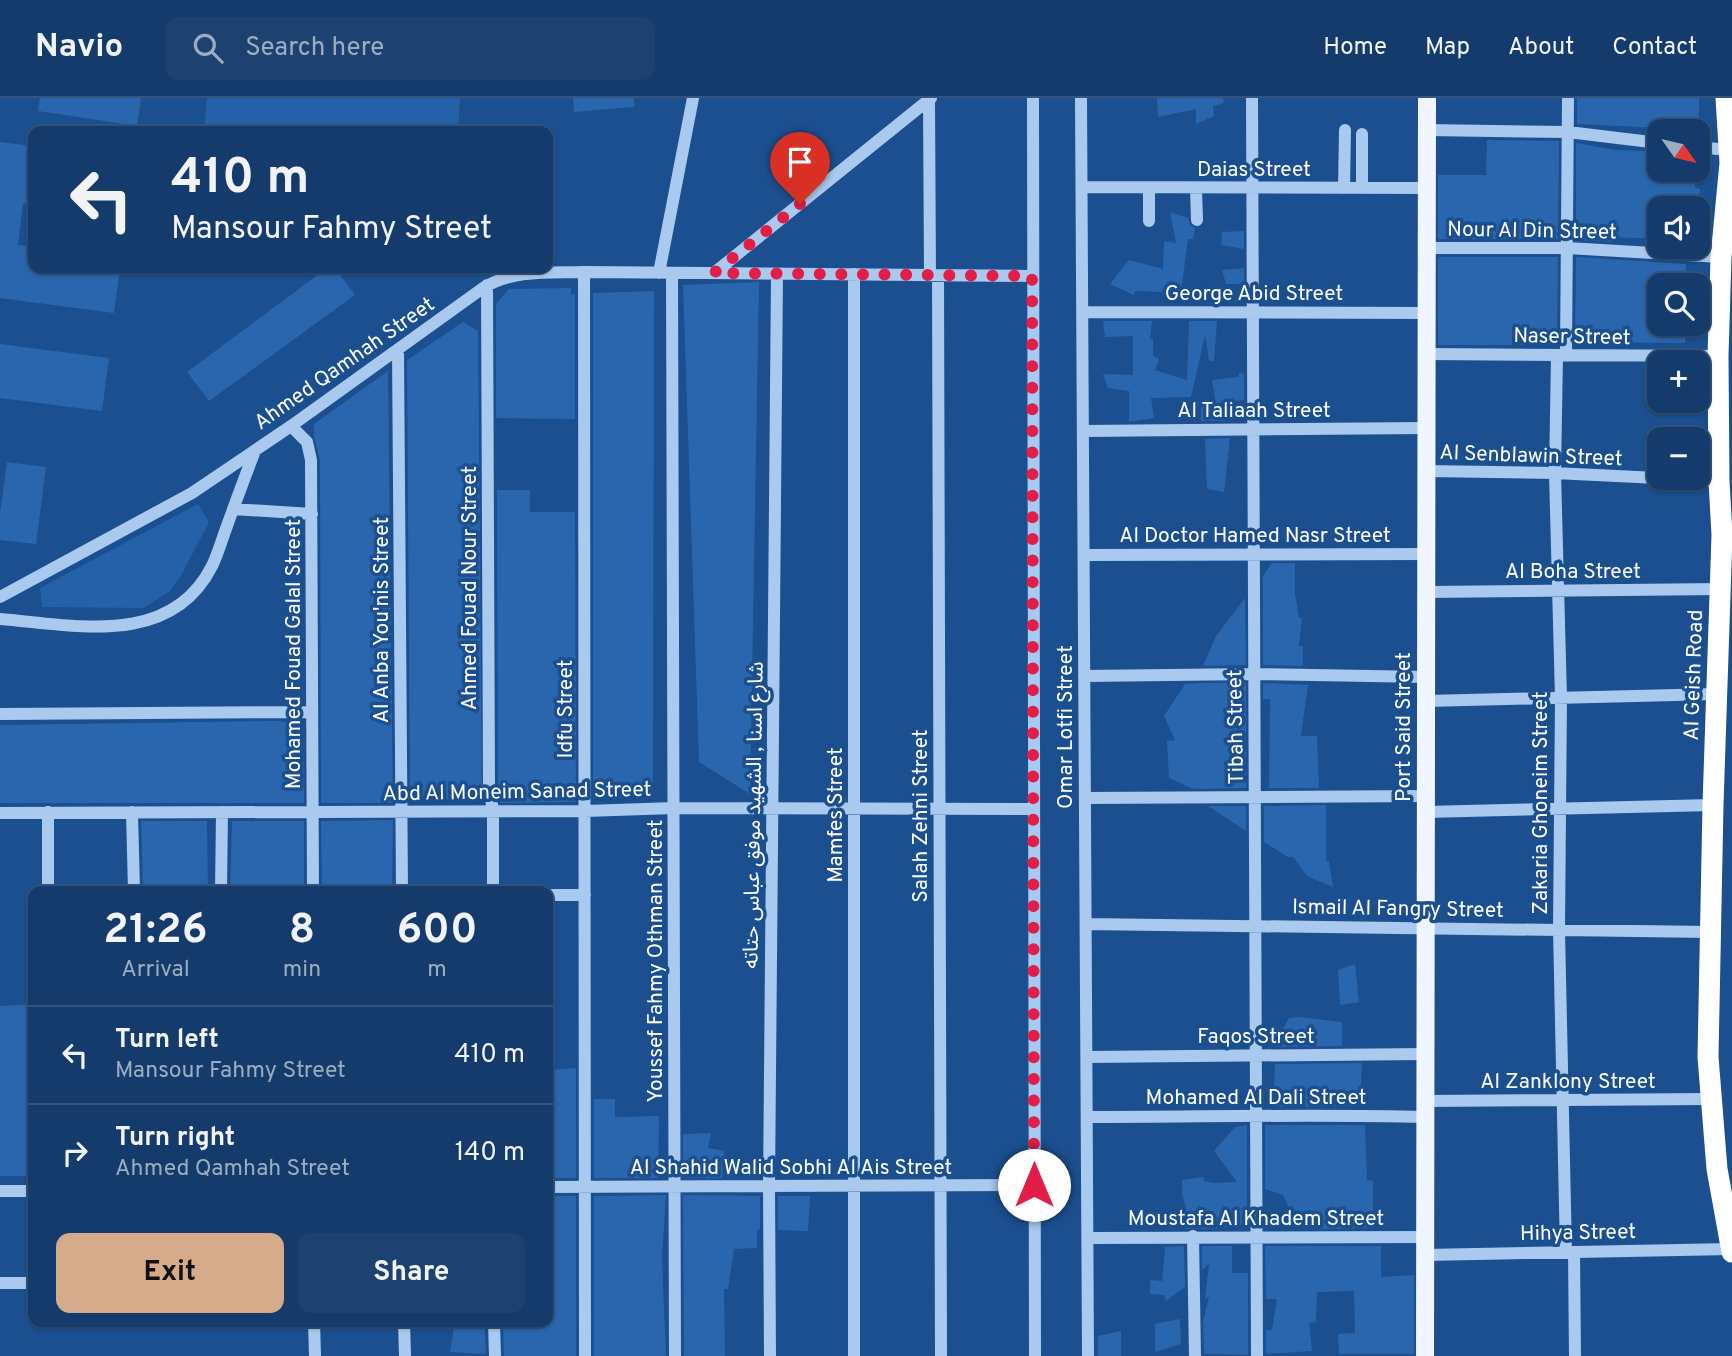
<!DOCTYPE html>
<meta charset="utf-8">
<style>
body{margin:0;font-family:Overpass,"Noto Sans Arabic",sans-serif;background:#1d4271;color:#f1f3f6;height:100vh;display:flex;flex-direction:column;font-size:26px;white-space:nowrap}
*{box-sizing:border-box;margin:0}
p{font-size:23px;color:#9dadc1}
.icon{flex:none;width:38px;height:38px;fill:none;stroke:currentColor;stroke-width:2;stroke-linecap:round;stroke-linejoin:round}
.map{position:relative;flex:1;overflow:hidden}
.side{position:absolute;left:28px;top:788px;width:525px;height:441px;display:flex;flex-direction:column;background:#143b6b;border-radius:14px;box-shadow:0 2px 5px #0004,0 0 0 2px #33557e}
.side>*{flex:none}
.hud{position:absolute;left:28px;top:28px;width:525px;height:147px;border-radius:14px;box-shadow:0 2px 5px #0004,0 0 0 2px #33557e;background:#143b6b;color:#f1f3f6;overflow:hidden}
.needle{width:46px;rotate:124deg}
.buttons{position:absolute;left:1647px;top:21px;display:grid;gap:14px}
.buttons a{display:grid;place-items:center;width:63px;height:63px;border-radius:14px;background:#143b6b;box-shadow:0 2px 5px #0004,0 0 0 2px #33557e;font-size:35px}
.pin{position:absolute;display:grid;place-items:center;width:60px;height:60px;color:#fff;margin:-72px -30px;border-radius:50% 50% 50% 0;rotate:-45deg;box-shadow:0 0 7px #0007}
.pin .icon{rotate:45deg}
.me{position:absolute;width:77px;margin:-38px;rotate:0deg;stroke-linejoin:round;filter:drop-shadow(0 0 5px #0008)}
.turn{display:flex;align-items:center;gap:24px;height:147px;padding:0 28px;font-size:32px}
.turn .icon{width:91px;height:91px;stroke-width:2.5}
.turn b{display:block;font-size:49px;line-height:60px}
.eta{display:flex;justify-content:space-evenly;align-items:center;height:119px;text-align:center}
.eta b{font-size:42px;font-weight:700;line-height:49px}
.cta{display:flex;gap:14px;margin-top:auto;padding:14px 28px}
.cta a{flex:1;height:80px;border-radius:14px;background:#d6ab8b;color:#111;font-size:28px;font-weight:700;line-height:80px;text-align:center}
.cta a+a{background:#1d4271;color:#f1f3f6}
ul{padding:0;list-style:none}
li{display:flex;align-items:center;gap:21px;height:98px;padding:0 28px;border-top:2px solid #33557e}
li div{flex:1}
li b{display:block;font-size:26px}
li em{font-style:normal}
header{display:flex;align-items:center;gap:42px;box-sizing:border-box;height:98px;padding:0 35px;background:#143b6b;border-bottom:2px solid #33557e}
header strong{font-size:33px}
nav{display:flex;gap:38px;margin-inline-start:auto;font-size:24px}
.search{width:490px;height:63px;background:#1d4271;display:flex;align-items:center;gap:18px;box-sizing:border-box;padding:0 24px;border-radius:14px;color:#9dadc1;font-size:26px}
.map>svg:first-child{display:block}
</style>
<header>
<strong>Navio</strong>
<div class="search"><svg class="icon" aria-label="search" viewBox="0 0 24 24"><circle cx="10" cy="10" r="6"/><path d="M15 15l6 6"/></svg>Search here</div>
<nav><a>Home</a><a>Map</a><a>About</a><a>Contact</a></nav>
</header>
<div class="map">
<svg width="1732" height="1258" viewBox="0 0 1732 1258">
<rect width="100%" height="100%" fill="#1b4f8f"/>
<!-- green -->
<path fill="#2461a8" d="M207,0H460L458,33H204Z
M198,406L209,424L182,476L170,493L144,510L42,509L40,490Z"/>
<!-- building -->
<path fill="#2a66ad" d="M40,0H141L137,28L38,13Z
M573,0H634V9L574,14Z
M1157,0H1223L1224,5L1213,8L1214,18L1196,26V11L1158,19Z
M1577,0H1699V28L1641,29L1577,26Z
M1487,42L1559,43L1558,141H1438V77H1486Z
M0,44L33,48V106L23,105L18,147L33,149V170H120L114,215L0,200Z
M1576,45L1616,52L1659,54V72H1696L1695,90L1700,91L1698,110H1659V141L1611,139L1614,144L1576,142Z
M1170,114L1188,120L1190,127L1195,130L1193,141H1188L1181,194L1162,198V194L1135,193L1134,197L1110,186L1129,162L1163,171L1164,143L1176,145Z
M1244,133V151L1221,147L1222,134Z
M1438,159H1558L1557,247H1438Z
M1576,159L1686,166L1685,187H1659V226H1685V245L1575,244Z
M327,170H335L355,197L209,303L187,274Z
M1244,170V186H1226L1222,172Z
M759,184L750,696L699,664L683,187Z
M571,190V196H575V321L496,320V206L509,191Z
M654,193L653,699L593,701V195Z
M1103,223H1152L1150,241H1153V258L1159,261L1155,272L1187,282L1189,223H1217L1214,263H1209L1205,237L1191,299L1151,300L1154,320L1129,324V293L1108,290L1103,276L1133,277V238L1105,239Z
M463,224L478,233L482,699L410,704L407,262Z
M0,246L109,260L102,313L0,300Z
M388,273L393,705H321L320,362L314,339V326Z
M1239,275L1244,276V302L1229,303L1225,323H1201V306L1216,307L1212,282L1238,279Z
M1230,340L1224,394L1207,391L1205,341Z
M7,364L46,369L36,446L0,442V416Z
M497,392H530V414H575L576,704L500,705L498,687Z
M1272,465H1295V495L1299,520H1302L1299,548H1303V568L1263,567V478Z
M1245,500L1246,567L1203,568L1216,538Z
M1195,585H1246V690L1193,691L1169,680L1167,643L1175,642L1164,618L1185,586Z
M1263,585L1308,587L1301,638H1317L1319,690H1269L1270,601H1263Z
M275,623L303,625L304,705H0V627Z
M1326,707V763H1329L1333,789L1307,778L1293,759H1288L1264,744V708Z
M1208,708H1246V733Z
M393,722L392,793H322L321,723Z
M141,723H207L208,793H143Z
M232,723H304V793H230Z
M1355,866L1359,904L1340,907L1338,872Z
M33,906V1078H0V908Z
M1299,919L1342,924V948L1275,949L1276,943L1289,920Z
M1362,965L1360,1008L1273,1009L1275,966Z
M576,970V1080H548V972Z
M594,1001H615V1019L659,1018L658,1080H594Z
M1247,1027V1126L1213,1131H1185L1186,1110L1182,1096V1082L1203,1079L1204,1083L1214,1085L1237,1084L1214,1053L1235,1029Z
M1265,1027H1365L1367,1082L1373,1083V1130L1320,1131L1289,1110L1283,1097L1265,1091Z
M711,1035L708,1050L724,1053L722,1080H683V1036Z
M666,1097L662,1160L666,1258H594V1098Z
M683,1097L760,1098V1132L757,1131V1150L734,1151L728,1191H724L725,1258H684Z
M548,1098H576V1258H504L503,1225L506,1223H548Z
M778,1098H810L808,1133L778,1132Z
M1184,1148L1185,1189L1166,1203L1164,1197L1150,1196V1182L1162,1183L1165,1149Z
M1202,1148H1232V1175H1248V1257L1204,1256L1203,1223L1209,1199L1205,1200L1209,1166L1202,1172Z
M1265,1148H1381V1179L1414,1177V1256H1339L1338,1236L1355,1235L1354,1193L1317,1194L1316,1224L1309,1225L1312,1253L1266,1256V1232H1272L1277,1201H1266Z
M1180,1221L1181,1246L1155,1254V1226Z
M455,1223H484L486,1256L450,1254Z
M1121,1233V1258H1098V1238Z"/>
<g fill="none" stroke-linecap="round" stroke-linejoin="round">
<!-- minor -->
<path stroke="#a9c9ee" stroke-width="12" d="M1033,0L1035,1258
M1081,0L1088,1258
M1252,0L1257,1258
M929,2L930,177
M1427,32L1568,34L1659,45
M1698,49L1728,52
M1082,89L1427,90
M1149,90V123
M1196,90L1197,122
M1344,90L1345,32
M1362,90V36
M1426,150H1567L1721,159
M584,174L585,1258
M659,175L693,0
M672,175L675,1258
M714,175L931,0
M938,177L941,1258
M487,187L489,688L493,713V793
M1083,214L1426,215
M398,251L402,793
M1426,256L1718,258
M1557,257L1555,375L1561,600L1559,832L1566,1154
M1566,257L1568,0
M291,328L307,344L311,362L313,793
M1083,333L1426,330
M1426,373L1555,375L1719,383
M233,411L312,416
M1084,457L1426,456
M1426,494L1721,491
M0,499L192,395L291,328L483,190C513,171 551,175 584,174L1032,178
M0,521C74,527 171,550 212,468C218,456 222,441 227,428C236,403 245,378 255,353
M1084,578L1254,576L1426,579
M1426,603L1716,596
M0,616L312,614
M1085,700L1425,698
M48,714V793
M132,714L134,793
M1425,714L1713,707
M0,715L585,713L674,710L1033,711
M221,793L222,714
M548,797H585
M1086,826L1710,834
M1087,959L1425,956
M1426,1003L1710,1001
M1087,1019C1200,1019 1312,1016 1425,1019
M548,1089L1034,1087
M0,1093H33
M1193,1138L1195,1258
M1088,1140L1425,1139
M1574,1154L1575,1258
M1425,1157L1731,1151
M0,1185H33
M314,1223L315,1258
M404,1223L405,1258
M494,1223L495,1258
M770,1258L769,1088L777,177
M854,1258V176"/>
<!-- major -->
<path stroke="#f0f6ff" stroke-width="18" d="M1425,1258L1427,0"/>
<!-- highway -->
<path stroke="#fff" stroke-width="21" d="M1726,0L1730,65L1721,159L1718,258L1719,383L1722,437L1713,707L1708,959L1717,1071L1732,1154"/>
</g>
<g fill="none" stroke-linecap="round" stroke-linejoin="round">
<!-- route -->
<path stroke="#e11d48" stroke-width="12" stroke-dasharray="0 21.6" d="M800,106L714,175L1032,178L1034,1087"/>
</g>
<g text-anchor="middle" stroke-width="7" stroke-linejoin="round" paint-order="stroke">
<!-- street labels -->
<g font-size="21" fill="#fff" stroke="#1b4f8f">
<text x="1254" y="78">Daias Street</text>
<text transform="translate(1532 132) rotate(1)" y="7">Nour Al Din Street</text>
<text x="1254" y="202">George Abid Street</text>
<text transform="translate(1572 238) rotate(1)" y="7">Naser Street</text>
<text transform="translate(344 265) rotate(-35)" y="7">Ahmed Qamhah Street</text>
<text x="1254" y="319">Al Taliaah Street</text>
<text transform="translate(1531 357) rotate(2)" y="7">Al Senblawin Street</text>
<text x="1255" y="444">Al Doctor Hamed Nasr Street</text>
<text x="1573" y="480">Al Boha Street</text>
<text transform="translate(469 490) rotate(-90)" y="7">Ahmed Fouad Nour Street</text>
<text transform="translate(381 522) rotate(-90)" y="7">Al Anba You'nis Street</text>
<text transform="translate(293 556) rotate(-90)" y="7">Mohamed Fouad Galal Street</text>
<text transform="translate(1693 577) rotate(-88)" y="7">Al Geish Road</text>
<text transform="translate(565 611) rotate(-90)" y="7">Idfu Street</text>
<text transform="translate(1065 629) rotate(-90)" y="7">Omar Lotfi Street</text>
<text transform="translate(1235 629) rotate(-91)" y="7">Tibah Street</text>
<text transform="translate(1403 629) rotate(-90)" y="7">Port Said Street</text>
<text transform="translate(517 693) rotate(-1)" y="7">Abd Al Moneim Sanad Street</text>
<text transform="translate(1540 705) rotate(-90)" y="7">Zakaria Ghoneim Street</text>
<text transform="translate(753 717) rotate(-89)" y="7">شارع اسنا , الشهيد موفق عباس حتاته</text>
<text transform="translate(835 717) rotate(-90)" y="7">Mamfes Street</text>
<text transform="translate(920 718) rotate(-90)" y="7">Salah Zehni Street</text>
<text transform="translate(1398 810) rotate(1)" y="7">Ismail Al Fangry Street</text>
<text transform="translate(655 863) rotate(-90)" y="7">Youssef Fahmy Othman Street</text>
<text x="1256" y="945">Faqos Street</text>
<text x="1568" y="990">Al Zanklony Street</text>
<text x="1256" y="1006">Mohamed Al Dali Street</text>
<text x="791" y="1076">Al Shahid Walid Sobhi Al Ais Street</text>
<text x="1256" y="1127">Moustafa Al Khadem Street</text>
<text transform="translate(1578 1134) rotate(-1)" y="7">Hihya Street</text>
</g>
</g>
</svg>
<div class="buttons">
<a><svg class="needle" viewBox="-14 -14 28 28"><path d="M0-13l5 13h-10z" fill="#e53935"/><path d="M0 13l5-13h-10z" fill="#9dadc1"/></svg></a>
<a><svg class="icon" aria-label="sound" viewBox="0 0 24 24"><path d="M4 9h4l5-4v14l-5-4H4zM17 9q2 3 0 6"/></svg></a>
<a><svg class="icon" aria-label="search" viewBox="0 0 24 24"><circle cx="10" cy="10" r="6"/><path d="M15 15l6 6"/></svg></a>
<a>+</a>
<a>−</a>
</div>
<div class="pin" style="left:800px;top:106px;background:#d93025"><svg class="icon" aria-label="arrive" viewBox="0 0 24 24"><path d="M6 21V4h12l-3 4 3 4H6"/></svg></div>
<svg class="me" style="left:1034px;top:1087px" viewBox="-20 -20 40 40"><circle r="19" fill="#fff"/><path d="M0-13L10 11 0 6-10 11z" fill="#e11d48"/></svg>
<div class="hud">
<div class="turn"><svg class="icon" aria-label="left" viewBox="0 0 24 24"><path d="M17 20v-9H6M10 6l-5 5 5 5"/></svg><div><b>410 m</b>Mansour Fahmy Street</div></div>
</div>
<section class="side">
<div class="eta">
<div><b>21:26</b><p>Arrival</p></div>
<div><b>8</b><p>min</p></div>
<div><b>600</b><p>m</p></div>
</div>
<ul>
<li><svg class="icon" aria-label="left" viewBox="0 0 24 24"><path d="M17 20v-9H6M10 6l-5 5 5 5"/></svg><div><b>Turn left</b><p>Mansour Fahmy Street</p></div><em>410 m</em></li>
<li><svg class="icon" aria-label="right" viewBox="0 0 24 24"><path d="M7 20v-9h11M14 6l5 5-5 5"/></svg><div><b>Turn right</b><p>Ahmed Qamhah Street</p></div><em>140 m</em></li>
</ul>
<div class="cta"><a>Exit</a><a>Share</a></div>
</section>
</div>
